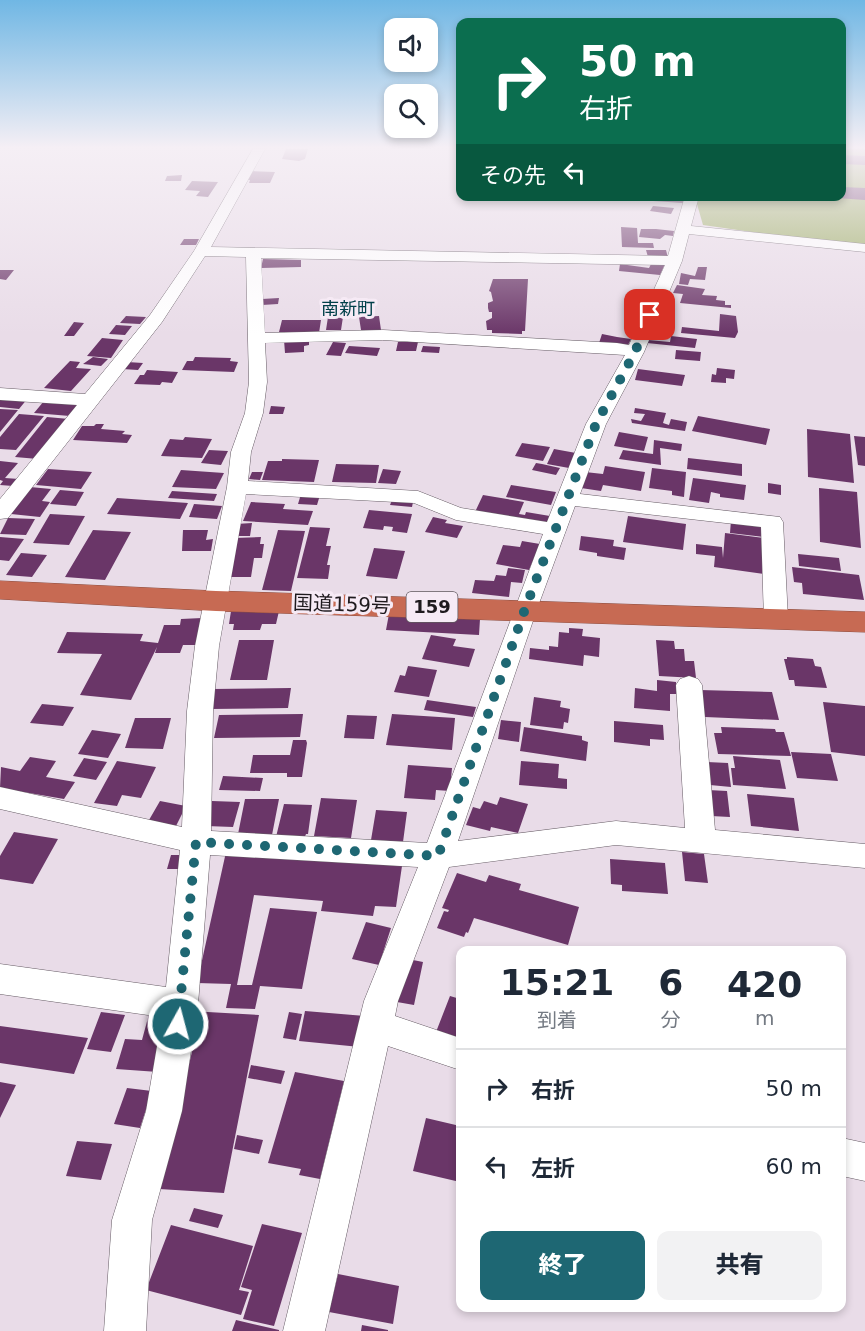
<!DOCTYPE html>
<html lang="ja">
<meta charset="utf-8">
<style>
body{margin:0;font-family:"DejaVu Sans","Noto Sans JP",sans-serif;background:#f2f2f3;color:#1f2937;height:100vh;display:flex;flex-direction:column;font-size:22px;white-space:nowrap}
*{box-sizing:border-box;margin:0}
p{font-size:20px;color:#747a83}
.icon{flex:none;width:33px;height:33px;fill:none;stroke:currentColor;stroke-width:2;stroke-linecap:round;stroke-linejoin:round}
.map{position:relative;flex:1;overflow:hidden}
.details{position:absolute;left:456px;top:946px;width:390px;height:366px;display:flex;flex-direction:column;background:#fff;border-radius:12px;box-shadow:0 3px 9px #0003}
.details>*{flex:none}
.top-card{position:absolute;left:456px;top:18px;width:390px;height:183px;border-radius:12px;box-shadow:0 3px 9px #0003;background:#0b6e4f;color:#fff;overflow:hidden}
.buttons{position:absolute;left:384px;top:18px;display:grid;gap:12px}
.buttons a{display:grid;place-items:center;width:54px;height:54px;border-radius:12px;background:#fff;box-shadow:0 3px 9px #0003;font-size:30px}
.pin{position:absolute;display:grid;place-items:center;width:51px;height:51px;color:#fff;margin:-26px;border-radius:12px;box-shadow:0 3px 9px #0006}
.me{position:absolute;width:66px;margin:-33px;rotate:7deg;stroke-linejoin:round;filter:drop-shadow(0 0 4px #0008)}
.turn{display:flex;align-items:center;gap:21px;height:126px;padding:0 24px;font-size:27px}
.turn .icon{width:78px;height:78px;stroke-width:2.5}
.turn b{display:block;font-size:42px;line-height:51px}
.then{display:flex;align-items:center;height:57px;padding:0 24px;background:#0003;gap:12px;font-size:22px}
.eta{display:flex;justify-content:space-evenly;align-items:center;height:102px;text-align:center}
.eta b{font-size:36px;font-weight:800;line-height:42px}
.button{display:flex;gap:12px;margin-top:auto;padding:12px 24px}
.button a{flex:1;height:69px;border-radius:12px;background:#1e6773;color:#fff;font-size:24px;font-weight:800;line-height:69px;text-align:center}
.button a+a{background:#f2f2f3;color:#1f2937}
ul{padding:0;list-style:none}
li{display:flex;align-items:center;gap:18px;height:78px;padding:0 24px;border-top:2px solid #e0e1e3}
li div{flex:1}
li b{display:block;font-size:22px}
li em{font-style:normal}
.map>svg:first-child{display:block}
</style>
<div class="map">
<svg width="865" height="1331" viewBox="0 0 865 1331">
<rect width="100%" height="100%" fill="#e9dce8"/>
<!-- forest -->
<path fill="#99ab60" d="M842,149H865V248L703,225L695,197L842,196Z"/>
<!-- building -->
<path fill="#6a3668" d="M286,149H308L305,159L299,161L282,159Z
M842,155L865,156V165L842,164Z
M249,171L275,172L270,183H249L250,180L245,179Z
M182,175L181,181H165L167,176Z
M192,181L218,182L208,197L196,196L200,191L185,190Z
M842,187L865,188V200L837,198L842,196Z
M639,196H665L684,198L683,203L638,200Z
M653,206L674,208L671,214L650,211Z
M621,227L637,228L638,243H653L654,248L622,247Z
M641,229H656L674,231L673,236L665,235L660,239L639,237Z
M184,239H199L196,245H180Z
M646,250H666L668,258L648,257Z
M263,259L301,260V267L261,268Z
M652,262L665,264L660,275L619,271L620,264L649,268Z
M698,267H707L705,280L690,279L688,285L679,284L681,273L695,276Z
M0,270H14L6,280L0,279Z
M493,279H528L525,331H522V334L492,333V330H487L486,321L492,318V312H489L488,308V303L493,301L491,292L489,291Z
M677,285L705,289L702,295L717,296L716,300L725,301V305H731V308L680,303L683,294L673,293Z
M279,298L278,304L262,305V299Z
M660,311L674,312L673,319L659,318Z
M720,314L736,316L738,332L735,338L681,333L682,327L719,331Z
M126,316L146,317L140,324L120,323Z
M379,316L381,330H361L359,317Z
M328,317H343L341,330H326Z
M282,320H321L319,333L279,332Z
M74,322L84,323L74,336H64Z
M116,325L132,326L125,335L109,334Z
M602,334L617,337L631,339L628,345L599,343Z
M671,336L697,339L695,348L647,343L648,340L670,342Z
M102,338L123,340L111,358L87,356Z
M309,339V345L304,346V352L285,353L284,340Z
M333,342L346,343L341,356L326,355Z
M398,342H418L416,351H396Z
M349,346L380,348L377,356L345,353Z
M423,346L440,347L439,353L421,352Z
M676,350L701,352L700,361L675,359Z
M93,357L108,359L101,366L83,364Z
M195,357L231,358L230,361L238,362L234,372L182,370L187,361H193Z
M70,361L80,362L76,368L91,369L71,391L44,388Z
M127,362L143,363L138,370L122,369Z
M717,368L735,370L734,379L726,378V383L711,382L712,374L716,375Z
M638,369L685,375L682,386L635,380Z
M147,370L178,372L172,383L162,382L160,385L134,384L140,375H144Z
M0,396L28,398L19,409L0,407Z
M44,401L79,403L70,416L34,413Z
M271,406L285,407L283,414H269Z
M635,408L666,413L663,423L669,425L671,419L687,422L685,431L632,423L631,419L641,421L645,414L634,413Z
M0,409L18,410L0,432Z
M19,414L44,416L16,450L0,449V437Z
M698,416L770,429L766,445L692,431Z
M47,417L69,419L38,459L15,457Z
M96,424H104L101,429L125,431L122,434L132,435L127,443L73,440L82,426H94Z
M807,429L850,434L854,483L808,477Z
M619,432L648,437L644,451L614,446Z
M854,436L865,437V466L858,465Z
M185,437L212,439L202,458L161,456L170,439L183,440Z
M654,440L682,444L681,451L660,448L661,465L619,459L623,450L653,454Z
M522,443L550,447L543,461L515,456Z
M554,449L576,453L569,468L547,464Z
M209,450L228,451L221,465L201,463Z
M688,458L742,464V476L687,469Z
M282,459L319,460L314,482L262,480L268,461H282Z
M0,461L18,463L5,478L19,479L13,486L0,485L3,481L0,480Z
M536,463L542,464L560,468L556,475L532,470Z
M336,464L379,465L376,483L332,482Z
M605,466L645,472L641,491L603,485L601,491L581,488L585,472L603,474Z
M652,468L686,472L684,497L672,495V491L649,488Z
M48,469L92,472L81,489L36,485Z
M383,469L401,471L396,484L378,483Z
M181,470L224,473L216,489L172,487Z
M252,472H263L260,480L249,479Z
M693,478L746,485L744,500L720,497V494L711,492L709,503L689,500Z
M768,483L781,485V495L768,493Z
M511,485L556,492L551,505L506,497Z
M30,487L51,489L42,501L50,502L40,517L11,514Z
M819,488L857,492L861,548L820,542Z
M60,490L84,492L76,506L50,504Z
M172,491L217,494L214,501L168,498Z
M301,494L320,495L317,505L298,504Z
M483,495L524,502L519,514L525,515L526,512L550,516L546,525L475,512Z
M117,498L188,503L180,519L107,514Z
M392,500L413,502L412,507L390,505Z
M251,502L285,504L283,509L313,511L308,525L243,521Z
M194,504L222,506L217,519L189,517Z
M369,510L412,514L407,533L392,531L393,527L384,526L383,530L363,528Z
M50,514L85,516L69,545L33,543Z
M628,516L686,524L683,550L623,542Z
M433,517L447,520L445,523L463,526L457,538L425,532Z
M8,518L35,519L26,535L0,534Z
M731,520L764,524L765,537L730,533Z
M252,523L250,536H234L236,524Z
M310,527L330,528L326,546H331L327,565H330L328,579L297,578Z
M93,530L131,532L105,580L65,577Z
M183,530H208L206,540L213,539L211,551H182Z
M278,530L305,531L291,591L262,590Z
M725,533L764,538V574L714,567L715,556L696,554V544L722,547L723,558Z
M581,536L614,540L613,546L626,548L624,560L597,556V553L579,550Z
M0,537L24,539L9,561L0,560Z
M261,537L260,544H264L262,558H254L251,577H228L235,538Z
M522,541L540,544L529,570L496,564L503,545L520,547Z
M374,548L405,551L397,579L366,576Z
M21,553L47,555L32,577L6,575Z
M798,554L839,558L841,571L799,566Z
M792,567L859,575L864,600L803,594L802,583L794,582Z
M508,568L525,570L522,583L511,582L509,597L472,593L475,580L494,581L496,575L506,576Z
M231,611H279L276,624H262L260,630H233L234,624H229Z
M389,614L480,619L479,635L386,630Z
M202,618L198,645H183L180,653H155L157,647L131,700L80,695L102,654L57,653L67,632L143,634L140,641L158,643L164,625H180L181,619Z
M569,628L583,629L582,636L600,638L599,657L584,655L583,666L529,659L530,648L549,650V646L558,647L559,632L569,633Z
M431,635L456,639L453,646L475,649L469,667L422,659Z
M239,640H274L267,680H230Z
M656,640L674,641L675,649H684L685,661H694L696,678L659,676Z
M787,657L813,659L815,666L821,667L827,688L795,686L794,680H789L784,659H787Z
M408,666L437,670L429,697L394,692L400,675L405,676Z
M657,680L676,682V694H670V711L634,708L635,688L657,691Z
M291,688L288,708L210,709L213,689Z
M700,690L772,692L779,720L705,717Z
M534,697L561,701L560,707L570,709L568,723L564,722L563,729L530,725Z
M427,700L476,707L473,717L424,710Z
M823,702L865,706V756L831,752Z
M42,704L74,707L63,726L30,723Z
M303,714L300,737L214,738L219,715Z
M392,714L455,718L452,750L386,745Z
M347,715L377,716L374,739L344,738Z
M135,718H171L163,749L125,748Z
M501,720L521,722L519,742L498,739Z
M614,721L663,725L664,740L650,739V746L614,742Z
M524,727L582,736V740L588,742L586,761L520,751Z
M721,727L775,729L776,732H784L791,756L718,754L714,733H722Z
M92,730L121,734L108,758L78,754Z
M293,740H306L307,743L302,777H287V773H250L253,755H290Z
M791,752L831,754L838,781L797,778Z
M733,756L780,760L786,789L733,785L731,768H735Z
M30,757L56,761L46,777L75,782L64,799L0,788L1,767L20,771Z
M84,758L107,762L96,780L73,776Z
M117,761L156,767L141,798L122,795L117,806L94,803Z
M521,761L559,764L558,778L567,779V789L519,785Z
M707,762L728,763L731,787L710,785Z
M408,765L452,768L450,791L436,790L435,800L404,798Z
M223,776L263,778L260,791L219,790Z
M708,790L727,791L730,817L711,816Z
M747,794L794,798L799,831L751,826Z
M500,797L528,804L518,833L491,827L490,831L466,825L473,807L480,809L484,801L497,805Z
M321,798L357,800L351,838L314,836Z
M245,799H279L272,835L238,834Z
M160,801L186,806L176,826L149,820Z
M212,801L240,802L233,827L206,826Z
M284,804L312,805L308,834H306L304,839L276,837Z
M376,810L407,812L403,842L371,840Z
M14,832L58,839L33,884L0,879V856Z
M226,852L262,853L402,866L396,907L375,906L373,916L321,911L323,901L254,895L237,985H252L270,908L317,912L302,989L260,986L255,1009L226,1008L231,984L197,983Z
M682,852L704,854L708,883L685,881Z
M171,855H185L182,869H167Z
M610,859L665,863L668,894L622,891V885L611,884Z
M457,873L486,882L489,875L521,884L519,890L579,907L568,945L474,918L468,933L466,932L464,937L437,928L444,911L448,912L449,910L442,908Z
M366,922L391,928L379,965L352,959Z
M408,959L423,962L414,1005L397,1002Z
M450,996L460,999V1040L436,1032Z
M190,1011L259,1015L224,1193L159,1189L197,1031L185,1030Z
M305,1011L365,1016L360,1047L299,1041Z
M101,1012L125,1015L111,1052L87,1049Z
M289,1012L302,1014L296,1040L283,1038Z
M149,1014L174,1016L158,1072L116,1069L125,1039L142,1040Z
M0,1026L88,1038L74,1074L0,1063Z
M251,1065L285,1071L281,1084L248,1078Z
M295,1072L344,1081L320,1179L299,1175L301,1169L268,1163Z
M0,1082L16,1085L0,1118Z
M127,1088L152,1091L140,1128L114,1124Z
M426,1118L460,1126V1182L413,1171Z
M237,1135L263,1140L259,1154L234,1149Z
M77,1141L112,1144L101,1180L66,1176Z
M194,1208L223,1215L218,1228L189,1221Z
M262,1224L302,1233L274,1326L243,1319L252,1290L241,1287Z
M171,1225L253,1246L239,1290L249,1292L241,1315L146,1290Z
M338,1274L399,1286L393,1324L329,1312Z
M236,1320L279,1330V1331H232Z
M362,1325L388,1330V1331H361Z"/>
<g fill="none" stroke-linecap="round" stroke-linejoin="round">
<defs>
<path id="street" d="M253,149H265L211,247L668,256L685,196H699L691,226L865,244V252L689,234L682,261L644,352L606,424L580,494L780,517L783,522L788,619L785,624L776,627L767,624L764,619L761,527L575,506L537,609L458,841L616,821L685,828L676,685L680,679L689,676L698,679L702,685L715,830L865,844V868L616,845L449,867L398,1001L395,1016L460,1038V1070L388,1046L325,1331H283L364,1001L418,867L210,855L198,1004L182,1111L152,1220L146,1331H104L112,1220L146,1111L162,1017L0,994V964L166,987L180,850L0,809V787L182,827L187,711L195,646L227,487L231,452L245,413L249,382L246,257L205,256L162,322L8,518L0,519V499L77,405L0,400V388L85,394L150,315L194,251ZM261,258L665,265L629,345L617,343L383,330L265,333ZM383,340L625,355L586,424L547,522L461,508L418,491L248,481L251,452L263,413L267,382L265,343ZM246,494L414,503L456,520L543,534L427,843L211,831L213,711L219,646Z
M842,1138L865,1143V1181L842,1176Z"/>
<path id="highway" d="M0,581L216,591L865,612V632L216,611L0,599Z"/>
</defs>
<!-- street casing -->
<use href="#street" stroke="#665c65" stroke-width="1"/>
<!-- highway casing -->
<use href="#highway" stroke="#8c4e40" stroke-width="1"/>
<!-- street -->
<use href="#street" fill="#fff" fill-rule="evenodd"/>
<!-- highway -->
<use href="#highway" fill="#c76a53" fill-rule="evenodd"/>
</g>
<!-- sky -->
<linearGradient id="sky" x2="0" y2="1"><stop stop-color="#70b7e4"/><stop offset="0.44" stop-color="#f5eff5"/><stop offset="1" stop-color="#f5eff5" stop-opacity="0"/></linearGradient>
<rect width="865" height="335" fill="url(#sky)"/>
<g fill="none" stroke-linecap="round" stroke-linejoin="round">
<!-- route -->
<path stroke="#1e6773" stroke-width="10" stroke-dasharray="0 18" d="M178,1024L196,842L438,856L525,609L596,424L635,352L650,315"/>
</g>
<g text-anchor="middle" stroke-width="6" stroke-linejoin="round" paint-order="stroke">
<!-- far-neighbourhood labels -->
<g font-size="18" fill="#004049" stroke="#f6eaf5">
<text x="348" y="315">南新町</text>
</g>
<!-- shield labels -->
<rect fill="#f6eaf5" stroke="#60585e" stroke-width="1.5" x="406.5" y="592" width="51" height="30" rx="4.5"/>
<g font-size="18" font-weight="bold" fill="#1f1a1e">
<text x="432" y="613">159</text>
</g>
<!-- street labels -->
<g font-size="20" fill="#1f1a1e" stroke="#f6eaf5">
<text transform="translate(342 604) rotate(2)" y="7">国道159号</text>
</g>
</g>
</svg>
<div class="buttons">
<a><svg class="icon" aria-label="sound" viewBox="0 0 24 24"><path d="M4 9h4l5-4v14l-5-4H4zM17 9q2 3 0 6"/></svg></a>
<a><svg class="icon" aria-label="search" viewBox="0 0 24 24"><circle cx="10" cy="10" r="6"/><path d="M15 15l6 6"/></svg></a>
</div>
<div class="pin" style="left:650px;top:315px;background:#d93025"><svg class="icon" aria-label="arrive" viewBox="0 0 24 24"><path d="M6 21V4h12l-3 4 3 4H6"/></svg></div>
<svg class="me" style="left:178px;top:1024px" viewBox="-20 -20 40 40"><circle r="17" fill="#1e6773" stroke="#fff" stroke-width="3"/><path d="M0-11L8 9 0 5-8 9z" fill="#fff"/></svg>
<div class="top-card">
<div class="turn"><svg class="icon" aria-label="right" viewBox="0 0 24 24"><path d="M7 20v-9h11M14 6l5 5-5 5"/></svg><div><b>50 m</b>右折</div></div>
<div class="then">その先<svg class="icon" aria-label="left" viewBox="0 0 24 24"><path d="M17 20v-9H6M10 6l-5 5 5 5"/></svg></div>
</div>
<section class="details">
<div class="eta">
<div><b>15:21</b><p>到着</p></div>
<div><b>6</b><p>分</p></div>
<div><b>420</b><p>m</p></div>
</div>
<ul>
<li><svg class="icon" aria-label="right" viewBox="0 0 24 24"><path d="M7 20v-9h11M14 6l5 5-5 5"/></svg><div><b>右折</b></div><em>50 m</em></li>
<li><svg class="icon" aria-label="left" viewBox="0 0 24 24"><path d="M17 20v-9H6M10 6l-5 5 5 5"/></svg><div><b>左折</b></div><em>60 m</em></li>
</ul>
<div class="button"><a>終了</a><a>共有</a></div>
</section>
</div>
